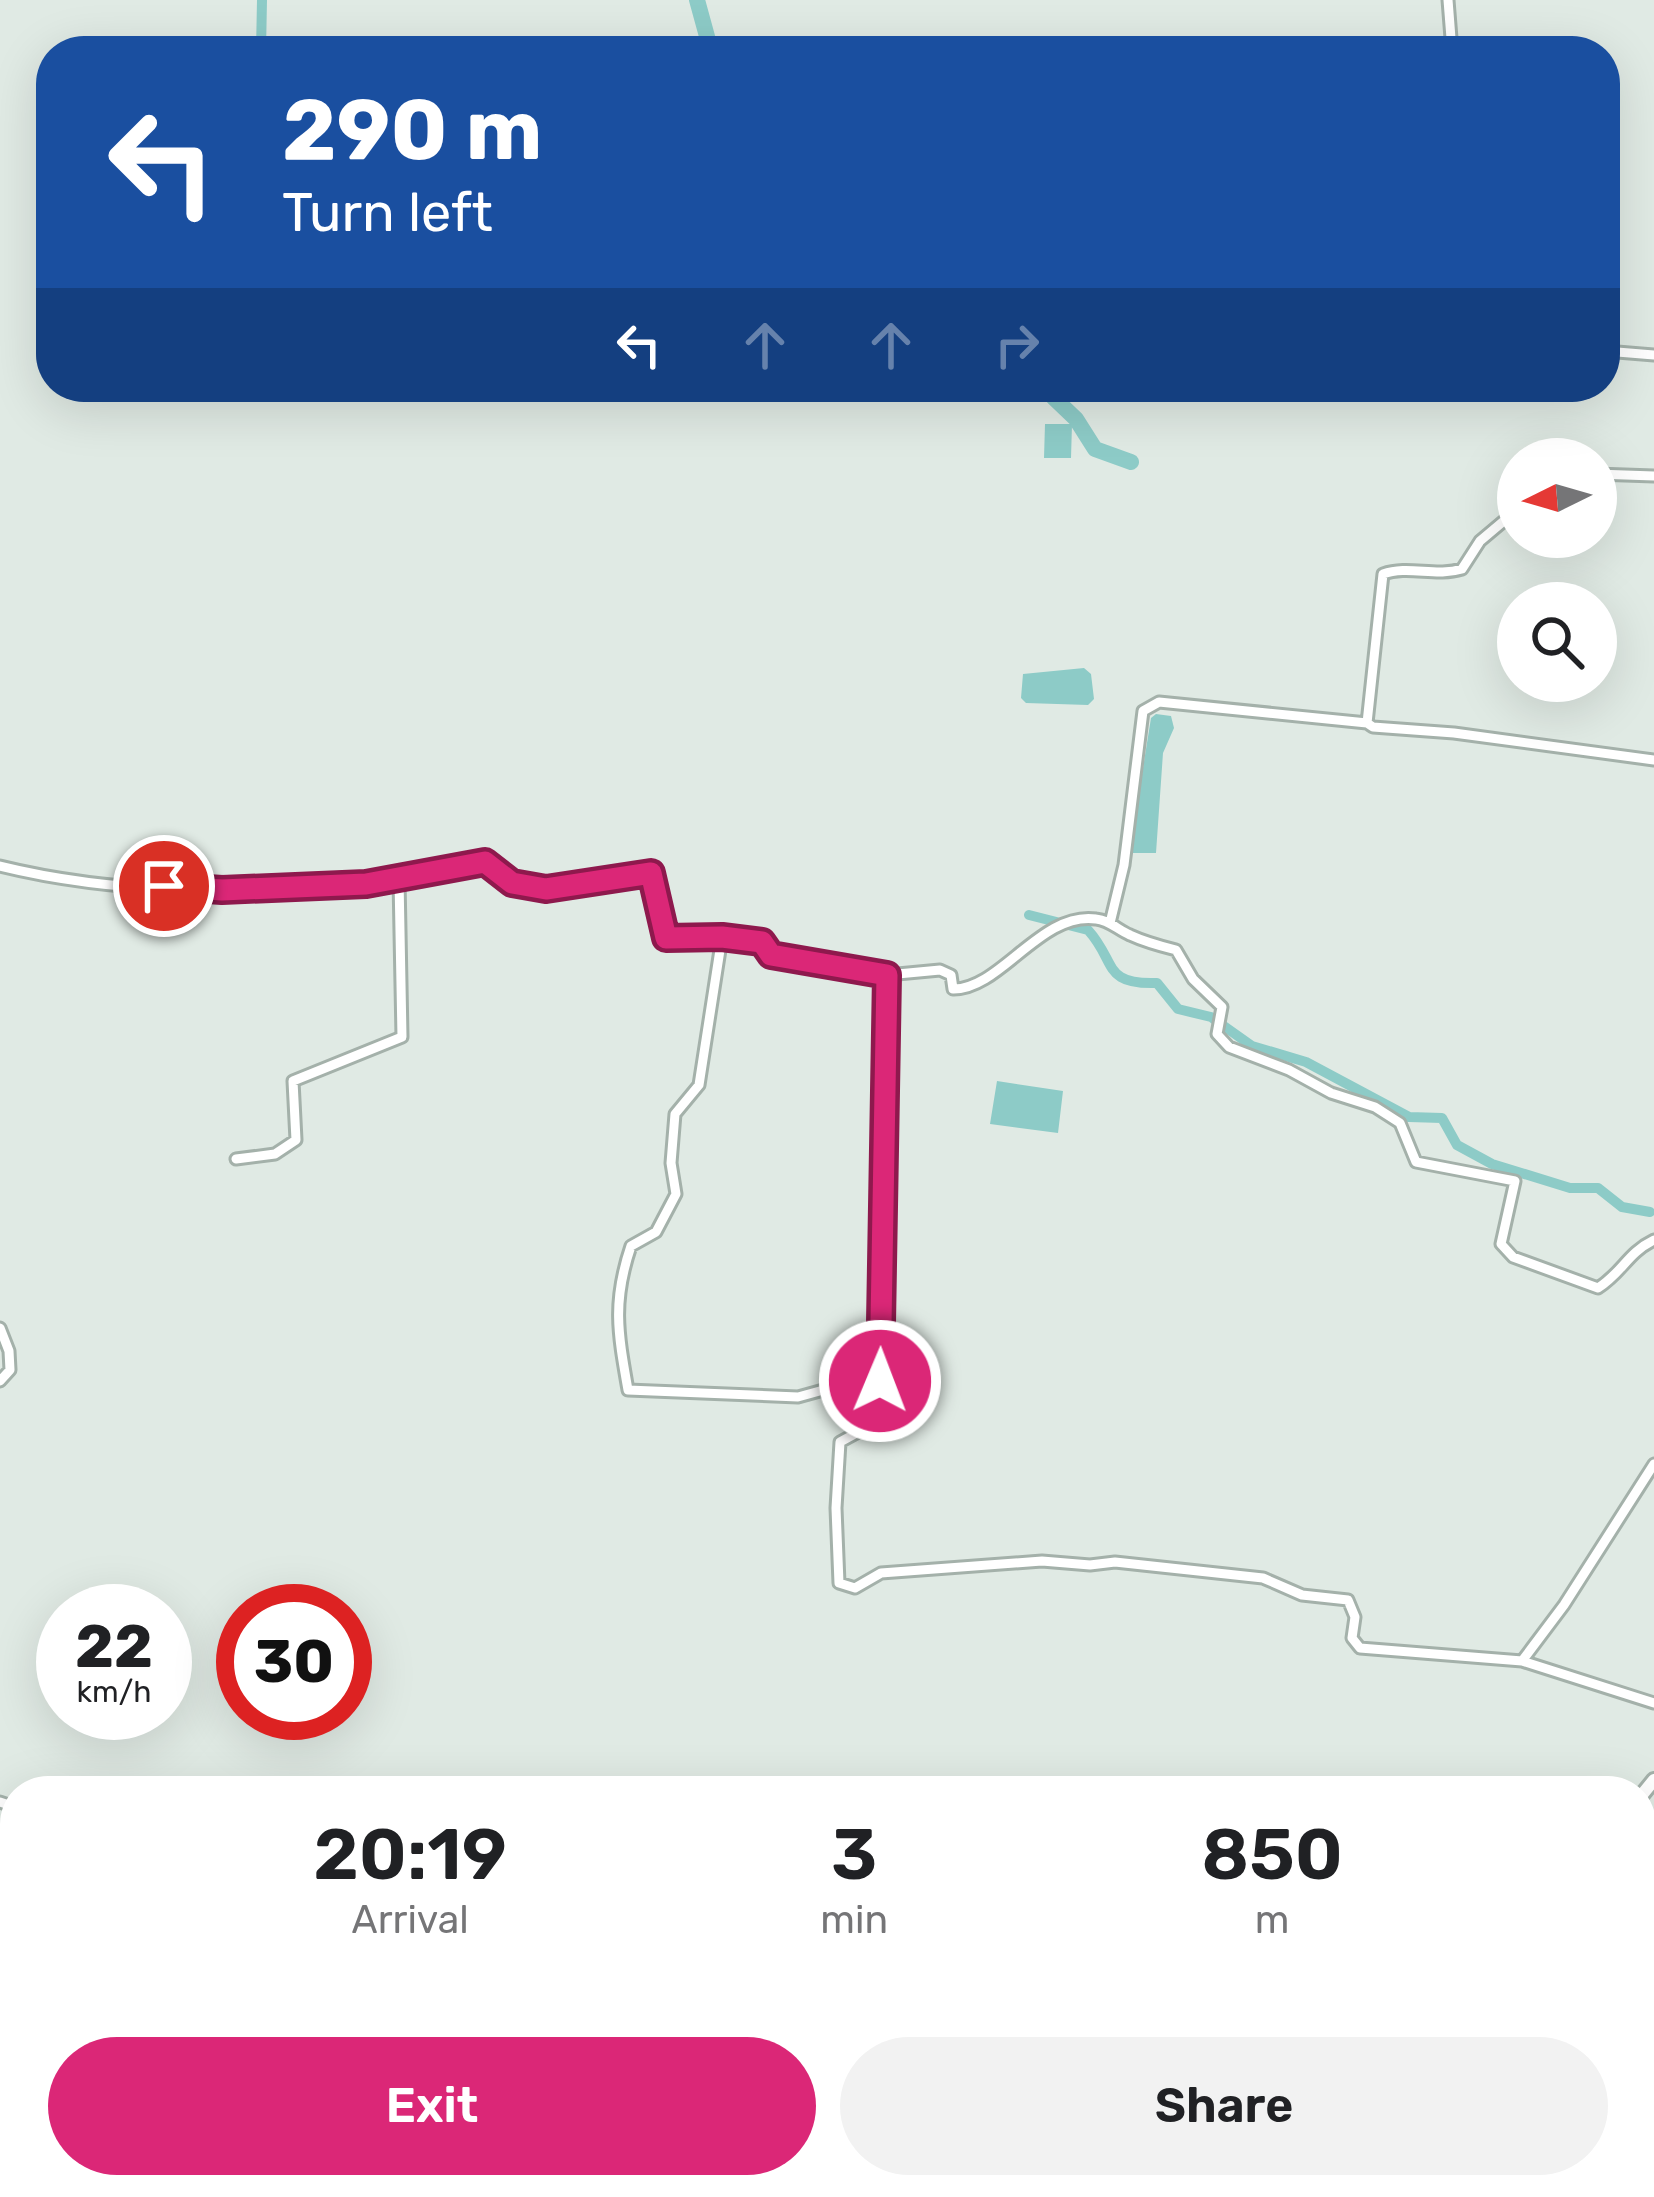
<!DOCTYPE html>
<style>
body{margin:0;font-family:Rubik,sans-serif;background:#f2f2f2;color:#202124;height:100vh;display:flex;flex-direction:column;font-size:45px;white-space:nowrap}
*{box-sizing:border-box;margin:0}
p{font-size:39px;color:#757577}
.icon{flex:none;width:66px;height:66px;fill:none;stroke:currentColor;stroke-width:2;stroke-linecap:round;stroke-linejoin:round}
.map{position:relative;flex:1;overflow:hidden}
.side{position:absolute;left:0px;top:1776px;width:1656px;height:423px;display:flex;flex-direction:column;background:#fff;border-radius:48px 48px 0 0;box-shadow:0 12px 48px #0002}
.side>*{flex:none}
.hud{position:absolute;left:36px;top:36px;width:1584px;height:366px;border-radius:48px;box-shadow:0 12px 48px #0002;background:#1a4fa0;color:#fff;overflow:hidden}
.needle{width:78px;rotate:265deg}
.buttons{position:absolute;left:1497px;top:438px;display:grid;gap:24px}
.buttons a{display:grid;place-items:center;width:120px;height:120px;border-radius:50%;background:#fff;box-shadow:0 12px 48px #0002;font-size:60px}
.speed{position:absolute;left:36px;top:1584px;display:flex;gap:24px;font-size:60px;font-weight:700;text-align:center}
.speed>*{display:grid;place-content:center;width:156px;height:156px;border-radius:50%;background:#fff;box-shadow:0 12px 48px #0002;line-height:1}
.speed small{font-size:30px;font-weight:400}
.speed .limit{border:18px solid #d22;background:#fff;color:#111}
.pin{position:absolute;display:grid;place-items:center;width:102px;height:102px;color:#fff;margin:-51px;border:6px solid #fff;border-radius:50%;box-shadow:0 3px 12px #0007}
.me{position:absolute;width:132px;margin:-66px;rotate:1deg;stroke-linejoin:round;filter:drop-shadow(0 0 9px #0008)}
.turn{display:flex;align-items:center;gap:42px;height:252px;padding:0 48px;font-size:54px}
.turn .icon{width:156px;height:156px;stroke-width:2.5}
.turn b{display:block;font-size:84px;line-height:102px}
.lanes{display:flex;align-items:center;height:114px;padding:0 48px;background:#0003;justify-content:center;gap:60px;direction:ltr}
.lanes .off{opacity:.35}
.eta{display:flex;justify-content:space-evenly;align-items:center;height:204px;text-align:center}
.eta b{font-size:72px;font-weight:600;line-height:84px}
.cta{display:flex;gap:24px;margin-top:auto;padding:24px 48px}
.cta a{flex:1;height:138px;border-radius:72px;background:#db2777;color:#fff;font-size:48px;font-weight:600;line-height:138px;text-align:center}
.cta a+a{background:#f2f2f2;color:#202124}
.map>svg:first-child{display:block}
</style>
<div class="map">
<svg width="1654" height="2197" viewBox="0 0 1654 2197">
<rect width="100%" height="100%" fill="#e0eae4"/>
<!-- water -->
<path fill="#8dcbc7" d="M1045,424H1072L1071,458H1044Z
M1084,668L1091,674L1094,699L1088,705L1026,703L1021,698L1023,674Z
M1156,714L1171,716L1174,728L1163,753L1156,853H1133L1131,843L1151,718Z
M997,1081L1063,1091L1058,1133L990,1124Z
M0,1825L15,1831V2020L0,2014Z
M1654,1884V2197H1345L1358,2184H1641V1896Z
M371,2184H669L684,2197H398Z"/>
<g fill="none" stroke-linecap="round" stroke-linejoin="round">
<!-- canal -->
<path stroke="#8dcbc7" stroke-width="10" d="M261,51L262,0
M1029,915L1088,930C1117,962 1102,985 1157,983L1178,1009L1211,1017L1252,1046L1306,1062L1409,1117L1442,1118L1457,1145L1492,1164L1570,1188H1598L1622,1207L1650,1212"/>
<!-- river -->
<path stroke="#8dcbc7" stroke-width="16" d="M697,0L711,51
M1053,387L1054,398L1076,419L1095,449L1131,462"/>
<defs>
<path id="minor" d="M1448,0L1452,51
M1605,351L1654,355
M1596,474L1654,476
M1518,509L1480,541L1462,569C1436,577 1408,565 1383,574L1367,723L1373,727L1454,733L1654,760
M0,866C113,894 251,896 367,884C407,880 446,870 485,863L512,883L546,889L651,873L666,938L722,937
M1110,923L1124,865L1143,711L1159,702L1367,723
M887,975L880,1381L873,1424L840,1442L836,1508L839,1583L855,1588L881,1573L1042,1561L1090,1565L1115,1562L1263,1578L1302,1595L1348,1600L1355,1617L1352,1638L1360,1648L1522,1661L1654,1703
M236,1159L275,1154L296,1140L293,1081L402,1037L399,879
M0,1328L9,1351L10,1370L0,1381
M880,1381L845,1384L798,1397L628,1390C618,1333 612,1302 631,1246L656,1232L676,1194L671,1163L675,1114L699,1085L722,937L762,942L771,955L887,975L940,970L951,975L953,989C1000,990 1041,911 1096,919C1109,920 1118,930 1130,935C1145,942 1160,946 1176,950L1193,979L1222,1007L1217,1034L1229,1047L1289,1070L1331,1093L1375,1107L1400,1123L1416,1162L1515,1181L1501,1244L1513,1257L1598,1288C1623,1272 1627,1253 1654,1240
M1522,1661L1564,1605L1654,1464
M0,1802L15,1807
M0,2047L15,2055
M0,2124L15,2090
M283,2184L310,2197
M687,2184L705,2197
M1318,2197L1328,2184"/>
<path id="tertiary" d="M1641,1796L1654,1780"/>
</defs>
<!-- minor casing -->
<use href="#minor" stroke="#a4b1aa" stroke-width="15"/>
<!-- tertiary casing -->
<use href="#tertiary" stroke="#a4b1aa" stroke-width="18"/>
<!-- minor -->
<use href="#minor" stroke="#fff" stroke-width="9"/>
<!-- tertiary -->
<use href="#tertiary" stroke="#fff" stroke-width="12"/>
</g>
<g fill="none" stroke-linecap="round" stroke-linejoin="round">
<defs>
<path id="route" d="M164,886L222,890L366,884L485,862L512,883L546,889L651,873L666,938L722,937L762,942L771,955L887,975L880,1381"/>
</defs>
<!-- route casing -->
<use href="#route" stroke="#8e194d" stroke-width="30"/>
<!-- route -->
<use href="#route" stroke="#db2777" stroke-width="21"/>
</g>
</svg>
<div class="buttons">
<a><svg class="needle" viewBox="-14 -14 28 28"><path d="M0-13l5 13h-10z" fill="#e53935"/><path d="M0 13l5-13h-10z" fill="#757577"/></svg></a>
<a><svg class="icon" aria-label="search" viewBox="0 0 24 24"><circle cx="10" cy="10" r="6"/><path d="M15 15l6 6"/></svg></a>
</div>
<div class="speed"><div>22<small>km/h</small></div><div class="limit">30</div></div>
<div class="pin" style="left:164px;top:886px;background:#d93025"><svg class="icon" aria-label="arrive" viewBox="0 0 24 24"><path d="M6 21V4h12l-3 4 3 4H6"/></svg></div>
<svg class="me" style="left:880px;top:1381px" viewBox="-20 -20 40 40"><circle r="17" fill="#db2777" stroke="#fff" stroke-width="3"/><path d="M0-11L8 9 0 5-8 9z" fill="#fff"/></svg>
<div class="hud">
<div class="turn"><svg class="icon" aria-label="left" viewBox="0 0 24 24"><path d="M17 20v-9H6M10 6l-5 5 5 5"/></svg><div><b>290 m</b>Turn left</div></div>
<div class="lanes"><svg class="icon" aria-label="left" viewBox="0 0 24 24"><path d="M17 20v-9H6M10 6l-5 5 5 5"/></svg><svg class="icon off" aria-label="ahead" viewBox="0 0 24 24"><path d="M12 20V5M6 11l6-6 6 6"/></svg><svg class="icon off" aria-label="ahead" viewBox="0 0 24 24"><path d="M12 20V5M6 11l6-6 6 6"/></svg><svg class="icon off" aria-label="right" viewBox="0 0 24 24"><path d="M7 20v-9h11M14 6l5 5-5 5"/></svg></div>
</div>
<section class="side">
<div class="eta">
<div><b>20:19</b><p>Arrival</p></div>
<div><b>3</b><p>min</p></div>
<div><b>850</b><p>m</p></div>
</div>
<div class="cta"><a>Exit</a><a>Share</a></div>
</section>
</div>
